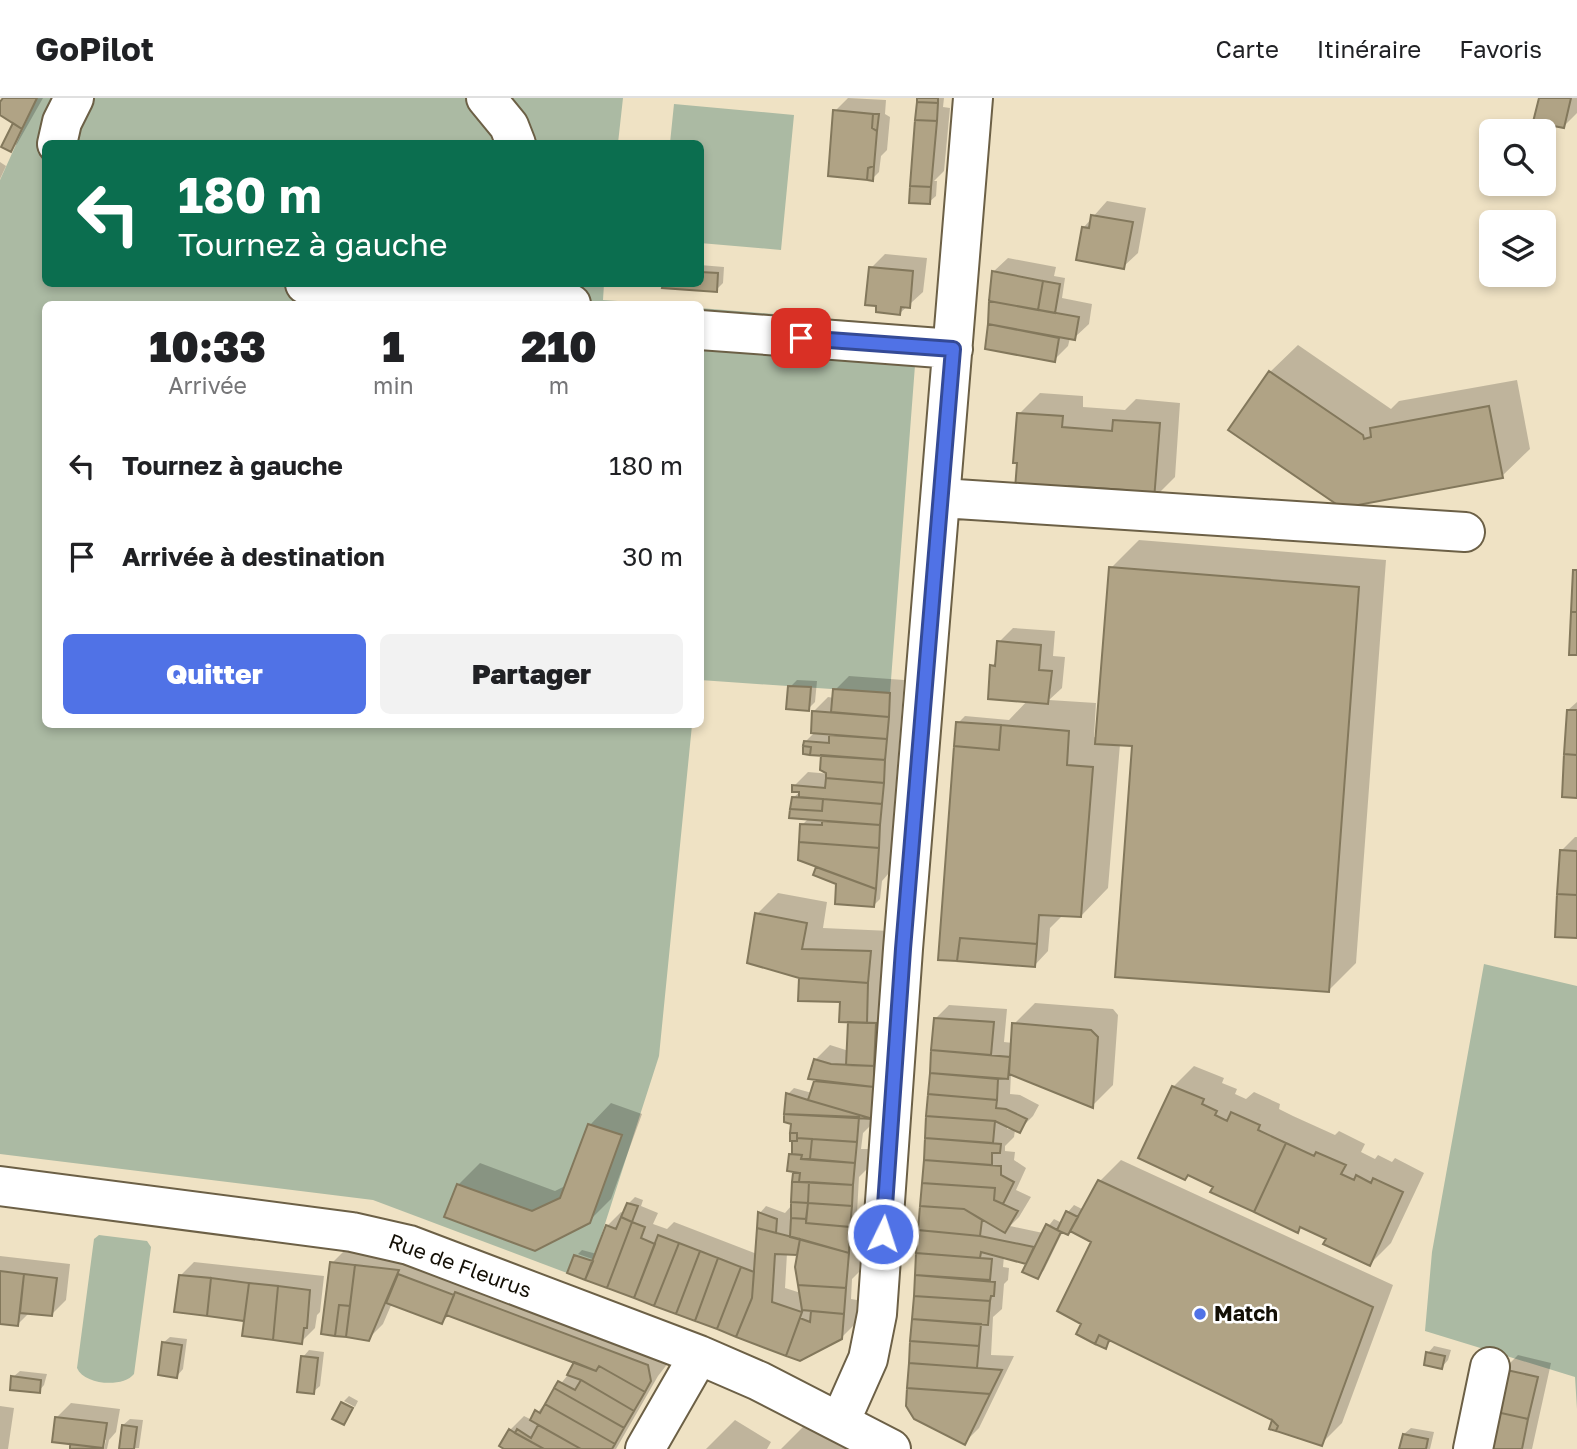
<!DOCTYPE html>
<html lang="fr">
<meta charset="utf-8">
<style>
body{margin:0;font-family:"Golos Text",sans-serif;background:#f2f2f2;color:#202124;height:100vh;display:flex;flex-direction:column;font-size:26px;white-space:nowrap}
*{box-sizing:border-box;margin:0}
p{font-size:23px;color:#757577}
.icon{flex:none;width:38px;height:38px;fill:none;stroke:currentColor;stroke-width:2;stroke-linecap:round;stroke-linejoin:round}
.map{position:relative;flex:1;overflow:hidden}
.panel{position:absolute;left:42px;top:203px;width:662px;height:427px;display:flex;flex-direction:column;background:#fff;border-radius:10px;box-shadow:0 4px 10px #0003}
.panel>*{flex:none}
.banner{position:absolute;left:42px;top:42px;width:662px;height:147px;border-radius:10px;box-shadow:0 4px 10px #0003;background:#0b6e4f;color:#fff;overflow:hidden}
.fabs{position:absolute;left:1479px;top:21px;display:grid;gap:14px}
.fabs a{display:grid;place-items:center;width:77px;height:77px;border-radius:10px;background:#fff;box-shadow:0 4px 10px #0003;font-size:35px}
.pin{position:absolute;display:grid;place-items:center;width:60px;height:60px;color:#fff;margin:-30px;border-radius:14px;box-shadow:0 4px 10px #0006}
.me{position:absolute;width:77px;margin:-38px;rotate:4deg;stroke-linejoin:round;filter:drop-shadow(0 0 5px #0008)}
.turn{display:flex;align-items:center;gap:24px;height:147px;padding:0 21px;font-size:32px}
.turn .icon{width:91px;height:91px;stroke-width:2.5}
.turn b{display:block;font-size:49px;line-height:60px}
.eta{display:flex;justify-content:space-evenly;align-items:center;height:119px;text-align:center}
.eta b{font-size:42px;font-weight:800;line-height:49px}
.cta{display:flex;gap:14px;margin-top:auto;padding:14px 21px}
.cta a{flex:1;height:80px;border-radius:10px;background:#5072e6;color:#fff;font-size:28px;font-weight:800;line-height:80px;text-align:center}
.cta a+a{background:#f2f2f2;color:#202124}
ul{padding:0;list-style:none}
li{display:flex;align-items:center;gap:21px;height:91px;padding:0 21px}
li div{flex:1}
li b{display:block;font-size:26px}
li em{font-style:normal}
header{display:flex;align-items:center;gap:42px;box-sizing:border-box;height:98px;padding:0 35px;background:#fff;border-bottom:2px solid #e0e0e0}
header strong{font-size:33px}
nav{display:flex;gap:38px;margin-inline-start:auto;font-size:24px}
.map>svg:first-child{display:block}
</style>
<header>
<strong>GoPilot</strong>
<nav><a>Carte</a><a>Itinéraire</a><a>Favoris</a></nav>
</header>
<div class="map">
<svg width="1577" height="1351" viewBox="0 0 1577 1351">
<rect width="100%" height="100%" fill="#efe2c4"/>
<!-- green -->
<path fill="#abbaa3" d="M37,0H623L618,45L46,46V186H604L603,202L662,206H46V626L692,627L659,958L593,1163L574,1157L567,1175L373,1102L0,1056V82Z
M674,6L794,17L781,152L700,145V46L670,45Z
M700,210L918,228L890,595L700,582Z
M1484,866L1577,888V1311L1575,1279L1425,1233L1432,1154Z
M99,1137L147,1143L151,1149L134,1276C123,1290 84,1287 77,1270L94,1141Z"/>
<!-- shadow -->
<path fill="#0003" fill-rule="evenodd" d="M5,0H43L17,46L10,52L15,25L0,15V8Z
M848,0L886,2L885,16L890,19L887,52L881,58L879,74L872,81L835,13Z
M919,0H944L943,9L950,10L944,73L934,83H937L936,98L929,104Z
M1540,0H1577V15L1564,28Z
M0,64L6,68L0,81Z
M1107,103L1146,110L1138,155L1123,169L1084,129Z
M885,156L927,160L923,194L900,215L878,206L871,170Z
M1008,160L1056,169L1054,178L1065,180L1062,200L1092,206L1089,226L1074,240H1070L1068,248L1054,262L987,249L993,174Z
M700,167L724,169L723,185L716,192L664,188V186H700Z
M1298,247L1391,311L1399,303L1517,282L1530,351L1502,378L1342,408L1270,274Z
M1040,295L1083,298V309L1125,312L1136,301L1180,305L1175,379L1154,400L1126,390L1075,387L1068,393L1019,316Z
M1139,442L1386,462L1356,865L1328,893L1134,647L1120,646L1108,790L1081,818L1064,816L1050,830L1048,853L1034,868L958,625L965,618L1009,622L1028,602L992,568L997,563L999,544L1013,530L1055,533L1053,558L1065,559L1062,590L1049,602L1096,605L1094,639L1097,640L1111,470Z
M849,578L904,582L889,775L882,783L880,801L873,808L817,770L819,768L802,727L809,720L793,700L802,692L794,688L808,674L831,676L823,656L805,644L815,634L814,613L828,599L834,600L835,592Z
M797,582L817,583L815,604L808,611L790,589Z
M1577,604V698L1568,612Z
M1575,739H1577V838L1561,753Z
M778,795L827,804L823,830L891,833L889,862L882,869L881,912H889L870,1028L863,1035L861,1051H868L867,1071L859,1079L857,1115H864L859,1174L852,1181L851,1201L857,1202L856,1225L841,1240L800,1262L570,1174L577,1157V1160L601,1164L578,1156L582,1152L597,1156L607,1128L621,1114L624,1115L628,1106L635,1099L643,1102L641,1108L658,1115L653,1126L667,1131L674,1124L757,1156L760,1115L766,1108L785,1115L792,1107L794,1076L797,1073L791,1057L793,1054L788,996L794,990L812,995L816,981L810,979L816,961L830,947L849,953L850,923L842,902L801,881L757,816ZM787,1155H799L801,1195L785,1190Z
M1035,905L1113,911L1118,917L1113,987L1092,1008L1011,975L1010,996L1020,997L1039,1007L1033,1018L1019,1032L1007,1027V1031L1015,1032L1014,1039L1005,1048V1053L1015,1054L1014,1062L1026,1070L1016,1092L1031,1099L1019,1119L1010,1128L1043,1135L1054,1121L1062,1125L1068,1114L1074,1107L1084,1112L1100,1083L1121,1062L1393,1187L1342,1325L1321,1346L1112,1242L1105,1249L1083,1226L1093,1143L1071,1132L1063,1133L1044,1172L1038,1179L1028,1165L1004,1158L1003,1169L1009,1170L1008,1182L1004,1186L1002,1211L993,1219L991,1257L1014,1258L979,1330L965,1344L907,1308L935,921L949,907L1007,911L1004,944L1013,945L1014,926Z
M1194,968L1224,980L1222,985L1237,991L1235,996L1246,1001L1254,994L1280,1006L1279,1011L1293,1018L1335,1037L1339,1033L1365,1046L1361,1054L1375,1061L1378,1057L1392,1064L1395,1060L1424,1075L1391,1145L1370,1166L1328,1140L1302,1128L1298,1132L1215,1088L1173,989Z
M611,1005L642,1016L611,1101L589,1123L446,1118L459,1086L480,1065L555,1093L567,1087L590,1027Z
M346,1151L411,1159L672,1260L658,1278L616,1351H507L510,1332L524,1318L530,1321L534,1319L571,1273L576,1264L449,1217L442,1224L392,1205L383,1226L368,1241L332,1165Z
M0,1158L70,1166L66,1202L51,1217L30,1214L17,1227L0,1224Z
M194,1164L324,1178L320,1214L317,1217L315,1230L301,1244L246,1221L180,1178Z
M170,1239L187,1241L183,1271L177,1278L163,1245Z
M1434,1248L1451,1252L1448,1262L1442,1269L1428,1255Z
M309,1252L324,1254L320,1288L313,1294L303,1259Z
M1518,1257L1551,1265L1532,1351H1485L1503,1272Z
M20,1273L47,1276L44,1287L38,1294L13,1279Z
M349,1298L358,1303L355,1309L344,1303Z
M71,1305L120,1311L116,1334L109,1342L107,1351H104L106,1342L102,1341L101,1351H71L72,1347L57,1319Z
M0,1308L14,1310L8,1351H0Z
M815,1317L885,1351H781Z
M130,1321L143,1322L139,1350L120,1351L123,1327Z
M735,1322L771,1344L767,1351H706Z
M1411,1330L1434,1334L1430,1351H1401L1404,1336Z"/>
<!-- building -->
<path fill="#b0a385" stroke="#83785c" stroke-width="2" d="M3,0H37L22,31L0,17V4Z
M917,0H938V5L917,4Z
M1539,0H1571L1564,30L1533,24Z
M917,4L938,5L937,23L915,22Z
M833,12L873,16L872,30L877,33L874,68L868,70L867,82L828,78Z
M873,16H879L877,33L872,30Z
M915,22L937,23L931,89L910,88Z
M13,25L22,31L11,54L1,49Z
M874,68L873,83L867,82L868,70Z
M910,88L931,89L930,106L909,105Z
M1091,117L1133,124L1124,171L1076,162L1082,129L1089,130Z
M869,169L913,173L910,210L901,209L900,217L876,214V208L865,207Z
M992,173L1043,183L1038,212L989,203Z
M700,174L718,175L717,194L662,190L663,186H700Z
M1043,183L1060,186L1055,215L1038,212Z
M989,203L1079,219L1075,242L988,226Z
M988,226L1059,240L1055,264L985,251Z
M1269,273L1363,337L1364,341L1371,339L1370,330L1489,308L1503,380L1342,410L1228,332Z
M1017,315L1063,318L1062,329L1112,333L1113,322L1160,325L1154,402L1123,399L1124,392L1069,388V395L1015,391L1017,365H1013Z
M1109,469L1359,489L1329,894L1115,879L1132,648L1095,646Z
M1573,472H1577V514H1571Z
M1571,514H1577V557H1569Z
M997,543L1041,547L1039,572L1052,573L1048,606L988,601L990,567L995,568Z
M788,588L811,589L809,613L786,611Z
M833,591L890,595L889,619L831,614Z
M1567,612H1577V657L1564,656Z
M812,613L889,619L887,641L811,635Z
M956,624L1001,627L999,652L954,648Z
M1001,627L1069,633L1067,667L1093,669L1081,819L1039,817L1037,846L960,840L957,863L938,862L954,648L999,652Z
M829,637L887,641L885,662L810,657L811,649L803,648L804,643L829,645Z
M803,648L811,649L810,657L803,656Z
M1564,656L1577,657V700L1562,699Z
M821,657L885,662L884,685L826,680V675L820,672Z
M826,680L884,685L882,706L799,699V694H792V687L825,690Z
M792,699L823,701L822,713L790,711Z
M823,701L882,706L880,727L789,720L790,711L822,713Z
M822,723L880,727L879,750L799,744L800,726L822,727Z
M799,744L879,750L876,791L798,762Z
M1560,752L1577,753V797L1557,796Z
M816,769L876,791L874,809L835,806L836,786L813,777Z
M1557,796L1577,797V840L1555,839Z
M755,815L807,825L802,851L871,853L868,885L799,880L747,865Z
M960,840L1037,846L1035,869L957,863Z
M799,880L868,885L867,925L839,924L840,904L798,903Z
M934,920L994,924L991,957L931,952Z
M848,924L876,925L874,968L846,967Z
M1012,925L1091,932L1098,939L1093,1010L1009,976Z
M931,952L1010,959L1008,981L930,975Z
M814,961L831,966L874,968V989L808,981Z
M930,975L998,981L997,1002L928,996Z
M814,983L874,989L873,1021L808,1002Z
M1172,988L1204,1001L1202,1006L1217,1013L1215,1017L1227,1023L1231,1014L1260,1027L1258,1032L1286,1045L1254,1114L1210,1094L1213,1089L1188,1077L1185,1082L1138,1060Z
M786,995L808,1002L873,1021L784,1016Z
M928,996L997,1002L996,1010L1006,1011L1027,1021L1020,1035L995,1023L926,1018Z
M784,1016L859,1019L857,1044L797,1040V1035H790L791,1026L784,1024Z
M926,1018L995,1023L993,1045L925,1040Z
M588,1026L622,1037L590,1125L535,1153L444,1119L457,1086L532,1113L560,1100Z
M790,1035H797V1043H790Z
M797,1040L812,1041L810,1061H801L802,1057L792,1056V1043H797Z
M925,1040L1001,1046L1000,1055H992V1067L924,1062Z
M812,1041L857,1044L855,1065L810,1061Z
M1286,1045L1314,1058L1316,1054L1346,1067L1341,1076L1354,1082L1356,1077L1371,1085L1373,1080L1403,1094L1370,1168L1323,1146L1326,1141L1300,1129L1298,1135L1254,1114Z
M789,1056L802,1057L801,1061L855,1065L853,1087L799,1084L800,1075L787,1073Z
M924,1062L1001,1068V1077L1014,1084L1003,1106L994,1102L995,1090L922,1085Z
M793,1075H800L799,1084H792Z
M1098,1082L1373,1209L1322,1348L1276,1333L1278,1328L1272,1322L1099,1237L1095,1246L1076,1236L1081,1226L1057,1213L1091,1144L1070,1133Z
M792,1084H809L808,1105L791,1104Z
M809,1084L853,1087L852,1108L808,1105Z
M922,1085L995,1090L994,1102L1018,1113L1005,1135L964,1111L920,1108Z
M791,1104L808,1105L806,1121L791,1120Z
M627,1105L638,1108L632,1124L621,1119Z
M808,1105L852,1108L850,1129L806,1125Z
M920,1108L964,1111L982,1122L980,1138L918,1132Z
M1066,1113L1078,1119L1068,1137L1057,1132Z
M758,1114L777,1121L776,1135L757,1130Z
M621,1119L632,1124L607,1190L585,1182L606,1127L616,1131Z
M791,1120L806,1121V1125L850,1129L849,1155L790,1139Z
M632,1124L645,1129L641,1140L655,1146L634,1200L607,1190Z
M1046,1126L1061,1134L1038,1181L1022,1174Z
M757,1130L800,1141L797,1157L775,1156L772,1204L802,1214L786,1258L736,1239L752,1200Z
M918,1132L980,1138L1034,1149L1026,1166L981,1154L980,1160L916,1155Z
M658,1137L679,1145L654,1208L634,1200Z
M800,1141L849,1155L846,1190L798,1187L795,1169Z
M679,1145L700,1153L676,1216L654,1208Z
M700,1153L718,1160L695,1223L676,1216Z
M916,1155L992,1161L990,1182L915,1177Z
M574,1157L593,1163L585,1182L567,1175Z
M718,1160L741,1169L717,1231L695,1223Z
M330,1164L355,1167L350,1208L339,1207L335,1238L321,1236Z
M355,1167L399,1172L369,1243L346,1239Z
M741,1169L754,1174L752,1200L736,1239L717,1231Z
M0,1173L24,1176L18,1228L0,1226Z
M24,1176L57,1180L52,1218L20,1215Z
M398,1176L454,1197L442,1226L386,1205Z
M179,1177L211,1180L207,1218L174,1214Z
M915,1177L995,1184L994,1198H991L990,1203L914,1198Z
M211,1180L249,1185L244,1223L207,1218Z
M249,1185L278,1188L273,1242L242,1238Z
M798,1187L846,1190L844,1216L802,1212Z
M278,1188L310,1192L307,1230H304L302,1246L273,1242Z
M455,1194L648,1267L651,1283L645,1294L599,1268L596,1273L446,1217Z
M914,1198L990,1203L988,1227L912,1221Z
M339,1207L350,1208L346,1239L335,1238Z
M811,1213L844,1216L842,1241L800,1263L786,1258L800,1220L810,1224Z
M912,1221L981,1226L979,1248L910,1243Z
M1099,1237L1109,1242L1106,1251L1095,1246Z
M910,1243L979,1248L977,1270L909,1265Z
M162,1244L182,1247L177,1280L158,1277Z
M1426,1254L1445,1258L1442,1271L1424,1267Z
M301,1258L318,1260L314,1296L297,1294Z
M574,1264L596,1273L599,1268L645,1294L634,1313L581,1282L567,1277Z
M909,1265L977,1270L1002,1272L990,1296L907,1290Z
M1502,1271L1538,1279L1528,1321L1492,1313Z
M11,1278L41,1282L40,1295L10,1292Z
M581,1282L634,1313L624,1330L554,1290L558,1283L575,1292Z
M554,1290L624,1330L615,1346L545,1306Z
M907,1290L990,1296L965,1347L914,1321L906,1308Z
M341,1304L353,1310L344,1327L332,1321Z
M545,1306L615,1346L612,1351H581L530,1322L535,1312L540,1315Z
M1492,1313L1528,1321L1522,1351H1484Z
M55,1319L107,1325L103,1350L52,1344Z
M1272,1322L1278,1328L1276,1333L1269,1331Z
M122,1327L137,1329L134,1351H119Z
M538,1327L581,1351H544L515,1335L517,1331L531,1340Z
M509,1331L515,1335L544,1351H504L499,1348Z
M1403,1336L1428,1341L1426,1351H1399Z
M70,1346L103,1350L70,1351Z"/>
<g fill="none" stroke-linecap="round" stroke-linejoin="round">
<defs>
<path id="minor" d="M486,0L509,28L516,46
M57,46L62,24L74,0
M305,186L571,206
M700,232L953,251
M941,400L1465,434
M0,1088L352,1134L409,1147L699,1257L759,1283L891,1351
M840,1324L868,1261L877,1216L903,851L973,0
M645,1351L699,1257
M1473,1351L1490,1269"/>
</defs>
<!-- minor casing -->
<use href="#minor" stroke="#6c6046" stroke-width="42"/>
<!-- minor -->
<use href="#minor" stroke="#fff" stroke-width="38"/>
</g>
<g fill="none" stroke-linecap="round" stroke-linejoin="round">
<defs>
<path id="route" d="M801,240L953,251L903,851L883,1136"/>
</defs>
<!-- route casing -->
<use href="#route" stroke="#344a96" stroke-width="18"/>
<!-- route -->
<use href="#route" stroke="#5072e6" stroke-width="12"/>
</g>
<!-- markers -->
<circle fill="#5072e6" stroke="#fff" stroke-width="2.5" cx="1200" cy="1216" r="7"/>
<g text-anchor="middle" stroke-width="5" stroke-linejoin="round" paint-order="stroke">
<!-- street labels -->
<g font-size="21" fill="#130f05" stroke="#fff">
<text transform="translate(460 1168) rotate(20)" y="7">Rue de Fleurus</text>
</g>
<!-- poi labels -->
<g font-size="21" font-weight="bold" fill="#130f05" stroke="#fff" text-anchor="start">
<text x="1214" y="1223">Match</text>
</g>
</g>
</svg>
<div class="fabs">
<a><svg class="icon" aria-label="search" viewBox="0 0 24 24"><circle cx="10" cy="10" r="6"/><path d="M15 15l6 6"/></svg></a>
<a><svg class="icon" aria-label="layers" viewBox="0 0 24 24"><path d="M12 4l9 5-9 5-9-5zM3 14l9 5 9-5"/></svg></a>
</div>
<div class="pin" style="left:801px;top:240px;background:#d93025"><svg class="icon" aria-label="arrive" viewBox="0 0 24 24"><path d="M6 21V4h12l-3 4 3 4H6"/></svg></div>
<svg class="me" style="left:883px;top:1136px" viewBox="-20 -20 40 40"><circle r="17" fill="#5072e6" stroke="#fff" stroke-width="3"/><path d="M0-11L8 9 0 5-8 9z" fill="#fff"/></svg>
<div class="banner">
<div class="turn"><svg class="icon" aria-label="left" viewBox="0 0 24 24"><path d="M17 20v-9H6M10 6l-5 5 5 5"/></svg><div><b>180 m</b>Tournez à gauche</div></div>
</div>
<section class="panel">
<div class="eta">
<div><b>10:33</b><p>Arrivée</p></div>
<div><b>1</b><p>min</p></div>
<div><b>210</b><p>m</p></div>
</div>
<ul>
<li><svg class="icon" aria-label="left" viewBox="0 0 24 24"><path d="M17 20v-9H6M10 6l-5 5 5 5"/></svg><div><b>Tournez à gauche</b></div><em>180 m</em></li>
<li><svg class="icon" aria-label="arrive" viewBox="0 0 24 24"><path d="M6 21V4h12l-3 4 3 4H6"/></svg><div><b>Arrivée à destination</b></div><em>30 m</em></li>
</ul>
<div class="cta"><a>Quitter</a><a>Partager</a></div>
</section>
</div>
